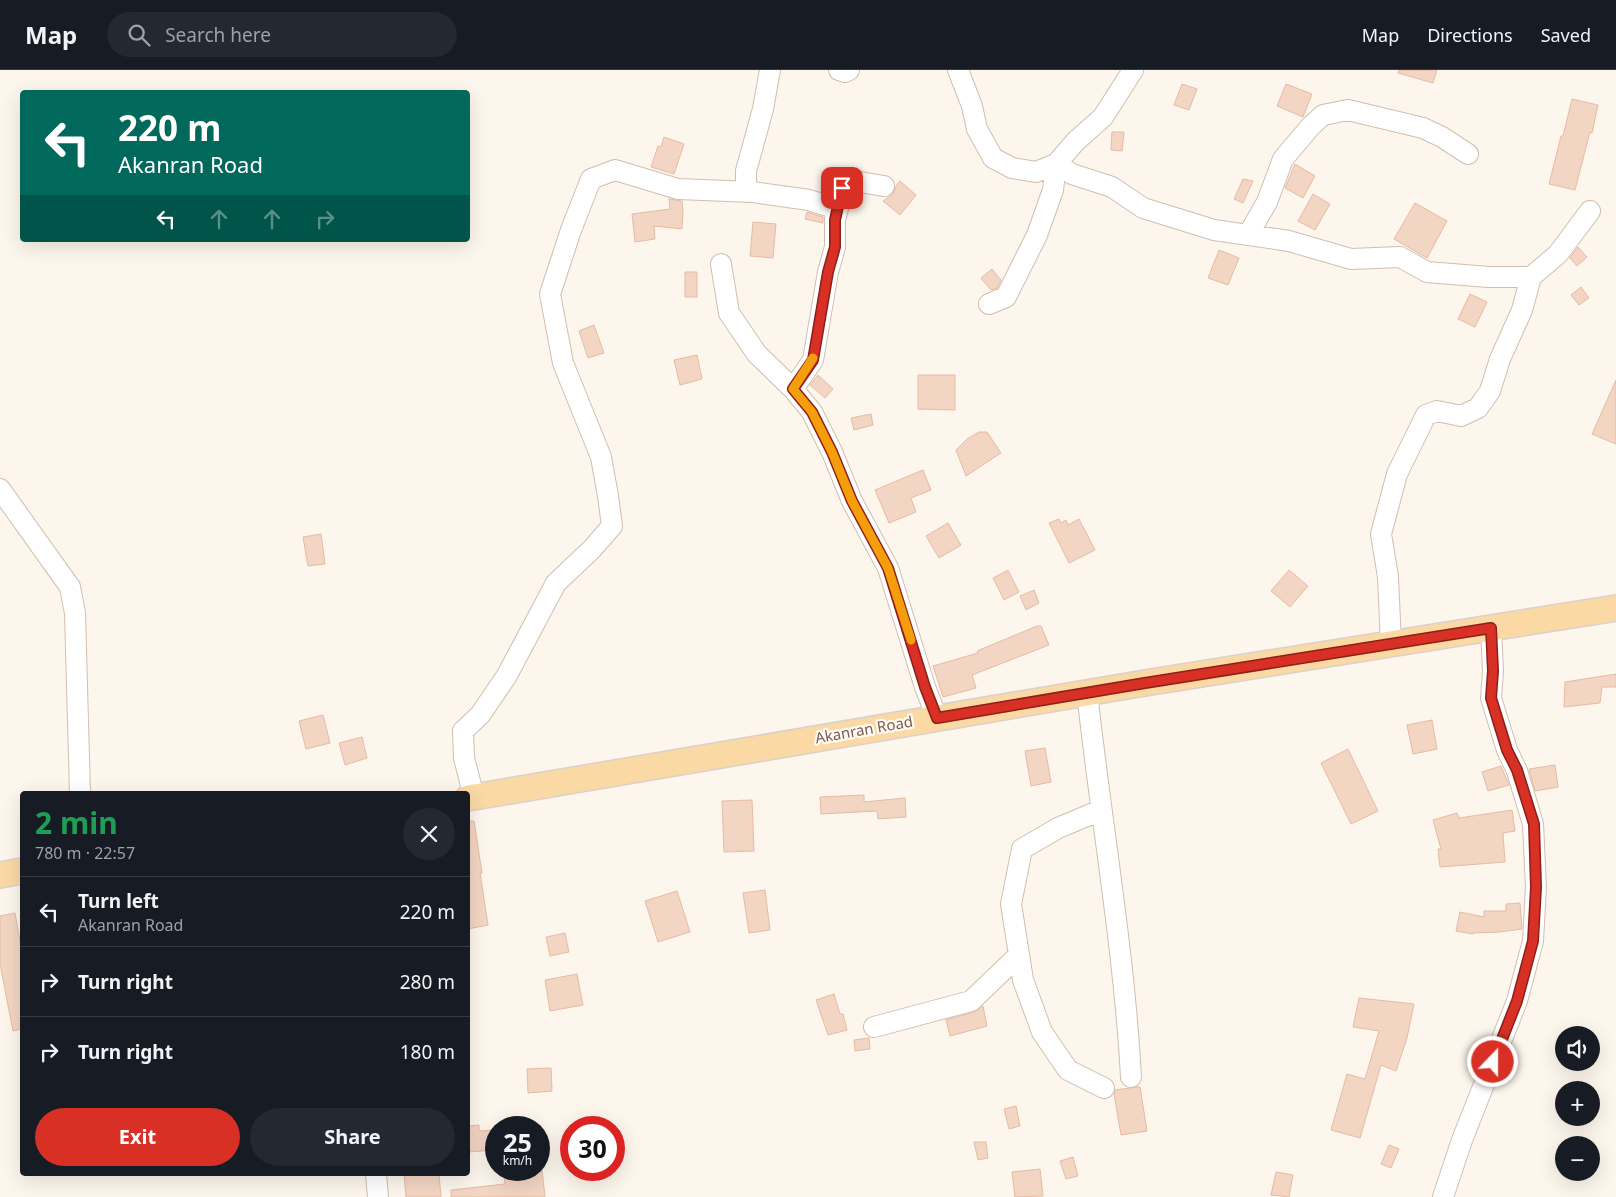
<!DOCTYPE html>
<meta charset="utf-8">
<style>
body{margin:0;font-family:"Noto Sans",sans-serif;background:#242831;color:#f1f3f6;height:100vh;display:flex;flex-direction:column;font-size:19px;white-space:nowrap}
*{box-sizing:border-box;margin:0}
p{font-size:16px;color:#9ea1a6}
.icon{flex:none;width:28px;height:28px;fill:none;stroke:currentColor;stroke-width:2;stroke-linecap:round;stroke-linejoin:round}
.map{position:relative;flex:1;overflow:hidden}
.panel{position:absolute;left:20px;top:721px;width:450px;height:385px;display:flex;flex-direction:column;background:#171b24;border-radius:5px;box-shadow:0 5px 20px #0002}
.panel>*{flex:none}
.banner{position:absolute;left:20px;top:20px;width:450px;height:152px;border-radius:5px;box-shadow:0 5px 20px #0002;background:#00695c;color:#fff;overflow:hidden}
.buttons{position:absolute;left:1555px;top:956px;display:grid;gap:10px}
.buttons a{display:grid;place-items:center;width:45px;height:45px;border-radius:50%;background:#171b24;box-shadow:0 5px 20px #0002;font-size:25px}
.speed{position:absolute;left:485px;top:1046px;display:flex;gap:10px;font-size:25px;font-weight:700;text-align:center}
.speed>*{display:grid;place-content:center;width:65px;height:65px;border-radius:50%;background:#171b24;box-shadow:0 5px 20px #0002;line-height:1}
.speed small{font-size:12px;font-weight:400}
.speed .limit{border:8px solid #d22;background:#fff;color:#111}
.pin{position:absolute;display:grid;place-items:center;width:42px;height:42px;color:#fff;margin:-21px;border-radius:10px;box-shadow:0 2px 8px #0006}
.me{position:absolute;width:55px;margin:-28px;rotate:22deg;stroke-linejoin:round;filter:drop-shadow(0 0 4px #0008)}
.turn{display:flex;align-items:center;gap:18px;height:105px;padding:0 15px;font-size:22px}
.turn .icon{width:65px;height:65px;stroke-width:2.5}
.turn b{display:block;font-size:35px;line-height:42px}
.lanes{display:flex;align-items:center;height:48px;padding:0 15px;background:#0003;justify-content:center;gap:25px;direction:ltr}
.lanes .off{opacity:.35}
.round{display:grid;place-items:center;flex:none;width:52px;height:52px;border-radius:26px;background:#242831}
.head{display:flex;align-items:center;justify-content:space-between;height:85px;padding:0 15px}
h1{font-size:30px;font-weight:700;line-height:38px;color:#1e9e55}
.button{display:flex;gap:10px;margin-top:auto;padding:10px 15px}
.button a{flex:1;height:58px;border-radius:30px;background:#d93025;color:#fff;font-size:20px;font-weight:700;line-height:58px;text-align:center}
.button a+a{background:#242831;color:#f1f3f6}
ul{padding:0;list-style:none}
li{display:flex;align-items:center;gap:15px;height:70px;padding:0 15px;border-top:1px solid #363941}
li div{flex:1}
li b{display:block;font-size:19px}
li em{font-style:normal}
header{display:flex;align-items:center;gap:30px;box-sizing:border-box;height:70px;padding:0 25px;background:#171b24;border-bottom:1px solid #363941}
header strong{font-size:24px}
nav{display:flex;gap:28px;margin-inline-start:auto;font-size:18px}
.search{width:350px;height:45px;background:#242831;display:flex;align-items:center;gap:12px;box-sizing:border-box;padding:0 18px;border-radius:28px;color:#9ea1a6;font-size:19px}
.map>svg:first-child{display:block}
</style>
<header>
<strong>Map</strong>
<div class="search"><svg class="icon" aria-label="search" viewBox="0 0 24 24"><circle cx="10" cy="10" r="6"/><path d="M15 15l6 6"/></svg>Search here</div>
<nav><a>Map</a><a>Directions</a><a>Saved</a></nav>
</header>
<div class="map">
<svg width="1616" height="1127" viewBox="0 0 1616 1127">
<rect width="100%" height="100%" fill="#fdf6ec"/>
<!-- building -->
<path fill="#f3d5c3" stroke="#e6bba3" d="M1399,0H1437L1433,13L1398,3Z
M1182,14L1197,19L1189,40L1174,35Z
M1286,14L1312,24L1303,47L1277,36Z
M1572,29L1598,35L1592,63L1590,62L1575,120L1549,114L1561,66H1563Z
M1112,62H1124L1122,81L1111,80Z
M664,67L684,74L674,104L651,97L658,76L661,77Z
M1295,94L1315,106L1303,128L1285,118Z
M1243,109L1253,111L1243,133L1234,129Z
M900,111L916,125L900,145L883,131L893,124L896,116Z
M1313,124L1330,134L1315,160L1298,151Z
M669,129L682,131L683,142L682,159L654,156L655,169L635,172L632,144L670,139Z
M1415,133L1447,151L1427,188L1394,169Z
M807,142L823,147V153L805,149Z
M753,152L776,154L773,188L750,186Z
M1578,177L1587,187L1577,196L1570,188Z
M1219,180L1239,188L1228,215L1208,208Z
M992,199L1001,210L997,218L991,220L981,208Z
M685,202H697V227H685Z
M1581,217L1589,228L1579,235L1571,225Z
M1470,224L1487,232L1475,257L1458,249Z
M594,255L604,283L588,288L579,261Z
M697,285L702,309L680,315L674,290Z
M818,305L833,319L825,328L810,315Z
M918,305H955V340L918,339Z
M1616,310V374L1592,364Z
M871,344L873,355L854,360L851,348Z
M979,362H987L1001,383L966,406L956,380L967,369Z
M923,400L931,420L911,428L916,442L889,453L875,420Z
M1059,449L1061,453L1066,450L1068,455L1079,449L1095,480L1069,493L1049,453Z
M948,453L961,475L939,488L926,466Z
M321,464L325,494L308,496L303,467Z
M1008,500L1019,522L1004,530L993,508Z
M1289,500L1308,516L1290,537L1271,521Z
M1034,520L1039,533L1026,540L1020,526Z
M1037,556H1041L1049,575L972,605L976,618L943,627L933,596L978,583L977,581Z
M1616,604V617H1602L1600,633L1564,637L1565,612Z
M323,645L330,673L306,679L299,651Z
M1432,650L1437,679L1413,684L1407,655Z
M362,667L367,688L345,695L339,673Z
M1045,678L1051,712L1031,716L1025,681Z
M1348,679L1378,741L1351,754L1321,693Z
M1555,695L1558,717L1535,721L1529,699Z
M1501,696L1509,715L1488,721L1482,702Z
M864,725V732L905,728L906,747L878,749L877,741L821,744L820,727Z
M752,730L754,781L724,782L722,731Z
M1512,740L1515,761L1503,763L1505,792L1440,797L1438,779H1441L1433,750L1457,743L1459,748Z
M468,751H474L482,803H480L488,855L468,859Z
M765,820L770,860L749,863L743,823Z
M677,821L690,862L658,872L645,831Z
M1520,833L1522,859L1500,862L1474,863L1473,864L1456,861L1460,842L1484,847V841H1506V834Z
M15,843L22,882V959L13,961L0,894V846Z
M565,863L569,882L550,886L546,867Z
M577,904L583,935L550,941L545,910Z
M834,924L840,944H843L847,960L828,965L816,930Z
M1359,928L1414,934L1407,968L1396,1001L1381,995L1360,1068L1331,1060L1347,1004L1365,1009L1379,961L1353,957Z
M983,936L987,956L950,966L946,950L974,942Z
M869,968L870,979L855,981L854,970Z
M551,998L552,1021L528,1023L527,999Z
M1137,1017H1140L1147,1061L1121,1065L1114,1024L1115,1020Z
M1016,1036L1020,1056L1009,1059L1004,1039Z
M479,1055V1061L496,1060V1080L468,1082V1056Z
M974,1072H986L988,1088L978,1090Z
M1389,1075L1399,1079L1391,1098L1381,1094Z
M1073,1087L1078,1106L1066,1109L1060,1091Z
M1040,1099L1043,1126L1015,1127L1012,1102Z
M503,1100H542L545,1127H451V1120L505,1114Z
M1276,1102L1293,1105L1289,1127L1271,1125Z
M404,1104H439L441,1127H406Z"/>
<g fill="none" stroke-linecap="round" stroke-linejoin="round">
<defs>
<path id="minor" d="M839,0L845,2L849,0
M958,0L972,36L977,59L993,88L1012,98L1036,102L1056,94L1072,104L1112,117L1143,138L1214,160L1289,171L1351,189L1400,187L1427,202L1489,207H1531L1558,184L1590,141
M746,122V101L763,39L770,0
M1248,165L1267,132L1283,89L1311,56L1323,45L1348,40L1423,58L1442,67L1468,84
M721,194L729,243L757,284L793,319L812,342L832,382L852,431L888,498L925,617L937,648
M989,234L1006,227L1037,165L1053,120L1056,94L1076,71L1103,47L1133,0
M793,319L813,290L828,202L835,177V150L843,119L860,112L884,116
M0,419L70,517L75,543L80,724
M1391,574L1388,507L1381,464L1397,404L1426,345L1437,341L1461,346L1478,338L1490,321L1500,289L1522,240L1531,207
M1087,622C1101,751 1124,878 1131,1007
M474,727L464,688L463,661L480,645L506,607L556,513L592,479L612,456L608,426L601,387L563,293L550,224L571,160L591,109L615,100L678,119L753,122L809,130L837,139
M1101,740L1058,758L1022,779L1011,834L1023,910L1042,962L1068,1000L1104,1018
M874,957L971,931L1019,885
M376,1104L378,1127
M1443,1127L1462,1070L1517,931L1533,871L1536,817L1533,754L1517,701L1507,680L1491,628L1493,601L1491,558"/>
<path id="major" d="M468,728L1145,613L1616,538
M0,805L22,801"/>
</defs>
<!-- minor casing -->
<use href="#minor" stroke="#d1beb0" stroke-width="22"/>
<!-- major casing -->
<use href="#major" stroke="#dad1cd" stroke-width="28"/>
<!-- minor -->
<use href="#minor" stroke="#fff" stroke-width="20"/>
<!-- major -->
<use href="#major" stroke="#fbd9a5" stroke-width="25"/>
</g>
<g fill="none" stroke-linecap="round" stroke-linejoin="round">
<defs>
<path id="route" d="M842,118L835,150V177L828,202L813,290L793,319L812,342L832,382L852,431L888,498L925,617L937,648L1145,613L1491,558L1493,601L1491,628L1507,680L1517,700L1534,754L1536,817L1533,871L1517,931L1493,992"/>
</defs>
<!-- route casing -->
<use href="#route" stroke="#8d1f18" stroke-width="12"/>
<!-- route -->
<use href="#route" stroke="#d93025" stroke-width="9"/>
<!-- slow -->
<path stroke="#f59e0b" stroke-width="9" d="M813,288L793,319L812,342L832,382L852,431L888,498L911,570"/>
</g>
<g text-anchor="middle" stroke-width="4.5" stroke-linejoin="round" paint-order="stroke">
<!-- street labels -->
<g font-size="15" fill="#7a5c4d" stroke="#fffaf3">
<text transform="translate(864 660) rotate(-10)" y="5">Akanran Road</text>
</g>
</g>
</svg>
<div class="buttons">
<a><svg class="icon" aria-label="sound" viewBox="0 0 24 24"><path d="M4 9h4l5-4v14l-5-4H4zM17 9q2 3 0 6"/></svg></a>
<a>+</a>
<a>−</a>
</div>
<div class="speed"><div>25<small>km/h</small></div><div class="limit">30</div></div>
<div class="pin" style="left:842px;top:118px;background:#d93025"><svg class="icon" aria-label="arrive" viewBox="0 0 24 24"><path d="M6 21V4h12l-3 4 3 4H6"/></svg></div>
<svg class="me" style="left:1493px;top:992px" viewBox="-20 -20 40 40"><circle r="17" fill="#d93025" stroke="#fff" stroke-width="3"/><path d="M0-11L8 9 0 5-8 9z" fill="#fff"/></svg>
<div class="banner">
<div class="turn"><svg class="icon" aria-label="left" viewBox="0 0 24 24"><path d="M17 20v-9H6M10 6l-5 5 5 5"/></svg><div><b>220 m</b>Akanran Road</div></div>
<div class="lanes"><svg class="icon" aria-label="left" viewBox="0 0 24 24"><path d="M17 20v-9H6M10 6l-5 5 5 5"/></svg><svg class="icon off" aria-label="ahead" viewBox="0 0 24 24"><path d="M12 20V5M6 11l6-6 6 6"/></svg><svg class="icon off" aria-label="ahead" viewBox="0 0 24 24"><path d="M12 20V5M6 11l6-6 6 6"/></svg><svg class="icon off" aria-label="right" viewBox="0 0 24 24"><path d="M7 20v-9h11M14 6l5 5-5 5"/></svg></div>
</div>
<section class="panel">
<div class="head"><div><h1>2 min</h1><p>780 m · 22:57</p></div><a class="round"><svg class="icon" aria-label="close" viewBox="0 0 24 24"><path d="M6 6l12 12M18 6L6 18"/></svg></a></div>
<ul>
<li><svg class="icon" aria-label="left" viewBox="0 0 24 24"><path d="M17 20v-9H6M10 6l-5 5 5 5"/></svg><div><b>Turn left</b><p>Akanran Road</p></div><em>220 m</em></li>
<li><svg class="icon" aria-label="right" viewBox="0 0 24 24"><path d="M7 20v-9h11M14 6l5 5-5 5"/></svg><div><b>Turn right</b></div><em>280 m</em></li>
<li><svg class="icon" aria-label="right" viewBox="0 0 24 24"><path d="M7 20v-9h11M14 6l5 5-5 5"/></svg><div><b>Turn right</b></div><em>180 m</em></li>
</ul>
<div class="button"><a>Exit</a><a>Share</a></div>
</section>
</div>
